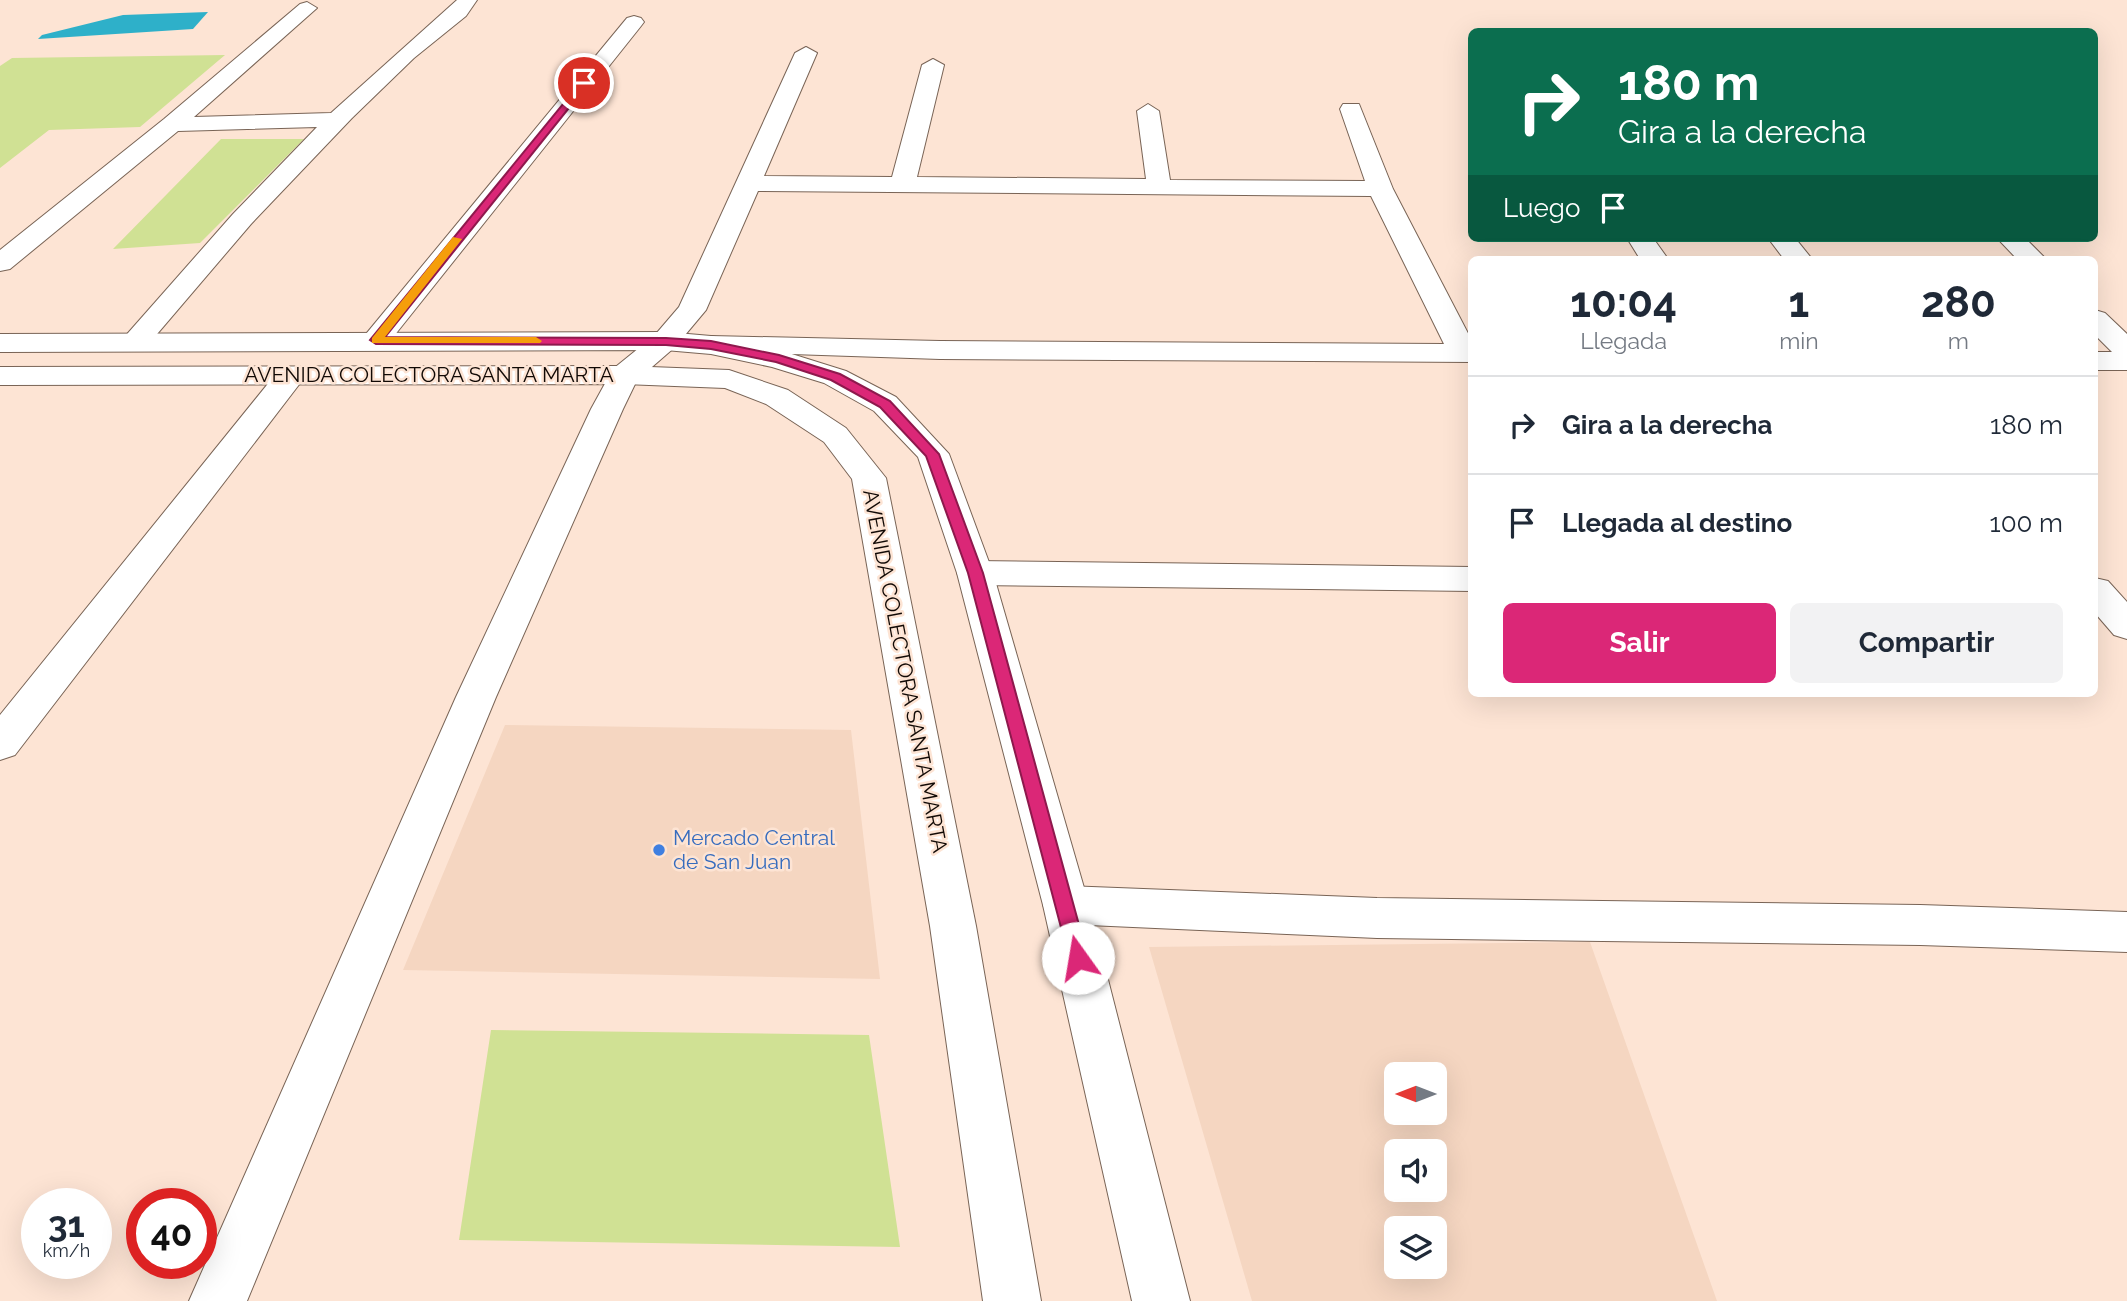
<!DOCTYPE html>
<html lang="es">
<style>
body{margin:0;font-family:Raleway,sans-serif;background:#f2f2f3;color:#1f2937;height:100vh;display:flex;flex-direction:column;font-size:26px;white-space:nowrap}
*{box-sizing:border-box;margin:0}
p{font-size:23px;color:#747a83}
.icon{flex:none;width:38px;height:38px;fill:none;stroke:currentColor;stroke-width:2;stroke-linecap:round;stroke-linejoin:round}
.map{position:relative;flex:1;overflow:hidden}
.sheet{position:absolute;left:1468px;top:256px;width:630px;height:441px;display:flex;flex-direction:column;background:#fff;border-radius:10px;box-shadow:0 7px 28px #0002}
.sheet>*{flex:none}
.banner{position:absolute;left:1468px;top:28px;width:630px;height:214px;border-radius:10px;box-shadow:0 7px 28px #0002;background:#0b6e4f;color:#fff;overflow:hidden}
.needle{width:46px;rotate:270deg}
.controls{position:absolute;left:1384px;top:1062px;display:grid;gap:14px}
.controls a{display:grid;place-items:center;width:63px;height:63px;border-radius:10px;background:#fff;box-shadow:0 7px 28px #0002;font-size:35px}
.speed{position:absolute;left:21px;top:1188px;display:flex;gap:14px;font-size:35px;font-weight:700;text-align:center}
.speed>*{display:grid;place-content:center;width:91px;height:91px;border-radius:50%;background:#fff;box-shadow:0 7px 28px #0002;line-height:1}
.speed small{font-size:18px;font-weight:400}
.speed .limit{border:10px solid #d22;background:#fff;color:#111}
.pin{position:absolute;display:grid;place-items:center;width:60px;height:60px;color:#fff;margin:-30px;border:4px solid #fff;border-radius:50%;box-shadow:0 2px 7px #0007}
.me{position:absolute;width:77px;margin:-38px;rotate:347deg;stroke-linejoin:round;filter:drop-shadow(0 0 5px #0008)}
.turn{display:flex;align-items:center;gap:24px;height:147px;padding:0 35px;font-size:32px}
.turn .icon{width:91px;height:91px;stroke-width:2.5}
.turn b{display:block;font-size:49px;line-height:60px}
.then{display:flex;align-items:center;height:66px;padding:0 35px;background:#0003;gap:14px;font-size:26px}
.eta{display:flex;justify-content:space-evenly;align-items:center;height:119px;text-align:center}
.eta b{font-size:42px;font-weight:700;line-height:49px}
.action{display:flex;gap:14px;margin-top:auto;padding:14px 35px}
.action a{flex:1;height:80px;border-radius:10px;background:#db2777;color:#fff;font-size:28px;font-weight:700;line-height:80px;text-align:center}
.action a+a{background:#f2f2f3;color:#1f2937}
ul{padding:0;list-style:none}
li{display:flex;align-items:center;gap:21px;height:98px;padding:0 35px;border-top:2px solid #e0e1e3}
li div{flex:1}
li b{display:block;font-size:26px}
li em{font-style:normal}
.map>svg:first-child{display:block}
</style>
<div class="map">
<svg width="2127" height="1301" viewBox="0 0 2127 1301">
<rect width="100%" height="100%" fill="#fde4d4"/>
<!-- built -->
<path fill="#f5d6c1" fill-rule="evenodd" d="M505,725L851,730L880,979L403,970Z
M1590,942L1717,1301H1252L1149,947ZM1396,1074H1435V1113H1396ZM1396,1152H1435V1190H1396ZM1396,1228H1435V1267H1396Z"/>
<!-- green -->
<path fill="#d0e194" d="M225,55L140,127L49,130L0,168V66L12,58Z
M221,139H304L200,243L113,249Z
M491,1030L869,1035L900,1247L459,1240Z"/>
<!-- water -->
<path fill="#2eb0c9" d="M208,12L193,29L38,39L42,35L123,15Z"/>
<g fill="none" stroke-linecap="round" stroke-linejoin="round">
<defs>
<path id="minor" d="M457,0H477L466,16L414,58L352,118L251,224L146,347L136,350L126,347L121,341L233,214L317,127L178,131L10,269L0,271V250L164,119L300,4L307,2L317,8L194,117L331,113Z
M634,16L641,18L644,22L641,26L386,346L376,349L366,346L361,340L366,334L627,18Z
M806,47L817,53L764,176L892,177L922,65L933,59L944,65L917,177L1146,179L1137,111L1148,104L1159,111L1170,180L1365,181L1340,109L1343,104H1359L1393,189L1472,341V362L940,359L701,351L696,345L701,339L711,336L940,341L1444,344L1371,196L758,191L706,310L675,347L637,380L623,409L496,697L247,1301H189L456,697L591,409L613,369L655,335L679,307L795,53Z
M1627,238H1653L1668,259H1640Z
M1768,238H1795L1812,259H1784Z
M1997,238H2025L2046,259H2017Z
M2095,310L2105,313L2127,334V370H2095V352H2112L2095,335Z
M290,367L301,370L305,376L301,382L15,755L0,760V715L279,370Z
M975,561L1472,567V591L975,585L962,582L957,573L962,564Z
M2095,578L2108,581L2127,602V639L2114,635L2095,613Z
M1066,886L1377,898L1920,905L2127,912V952L1920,945L1377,938L1066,924L1050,919L1043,905L1050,891Z"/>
<path id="tertiary" d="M665,332L711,336L779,350L846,371L896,397L949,454L993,573L1089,905L1190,1301H1132L1043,905L957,573L918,457L874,411L824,383L772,367L711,354L665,350L0,352V334Z
M624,366L729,370L788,390L846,428L886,478L976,926L1041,1301H983L930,926L852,479L824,442L766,404L725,388L624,384L0,385V367Z"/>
</defs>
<!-- minor casing -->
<use href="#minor" stroke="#796456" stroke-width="2"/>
<!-- tertiary casing -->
<use href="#tertiary" stroke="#796456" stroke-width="2"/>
<!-- minor -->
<use href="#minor" fill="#fff" fill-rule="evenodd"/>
<!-- tertiary -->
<use href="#tertiary" fill="#fff" fill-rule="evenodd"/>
</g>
<!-- route -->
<path fill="#db2777" stroke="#8e194d" stroke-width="2" d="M581,82L589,83L385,337L666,338L711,341L779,355L840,374L890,401L939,454L983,573L1088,958L1085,964L1078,967L1071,964L1069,958L968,573L926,456L880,407L831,380L776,362L711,349L666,345L376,344L370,340Z"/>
<!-- slow -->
<path fill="#f59e0b" d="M453,237L462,239L385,337H536L542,341L540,343H372V338Z"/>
<!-- markers -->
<circle fill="#3f7fe0" stroke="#fde4d4" stroke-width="2.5" cx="659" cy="850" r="7"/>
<g text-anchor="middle" stroke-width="5" stroke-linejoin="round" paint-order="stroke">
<!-- street labels -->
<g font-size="21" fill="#110905" stroke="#fde4d4">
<text x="429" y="382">AVENIDA COLECTORA SANTA MARTA</text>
<text transform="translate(905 671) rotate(79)" y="7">AVENIDA COLECTORA SANTA MARTA</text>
</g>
<!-- shop labels -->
<g font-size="21" fill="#366cbe" stroke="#fde4d4" text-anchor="start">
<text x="673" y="845">Mercado Central<tspan x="673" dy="24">de San Juan</tspan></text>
</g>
</g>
</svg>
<div class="controls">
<a><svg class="needle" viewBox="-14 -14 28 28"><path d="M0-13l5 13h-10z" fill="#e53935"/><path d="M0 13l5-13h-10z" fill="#747a83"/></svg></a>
<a><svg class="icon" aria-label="sound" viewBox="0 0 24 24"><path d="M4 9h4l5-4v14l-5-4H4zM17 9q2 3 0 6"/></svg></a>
<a><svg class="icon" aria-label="layers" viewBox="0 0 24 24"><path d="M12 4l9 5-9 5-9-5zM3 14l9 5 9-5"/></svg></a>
</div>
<div class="speed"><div>31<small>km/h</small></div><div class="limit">40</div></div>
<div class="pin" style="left:584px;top:83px;background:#d93025"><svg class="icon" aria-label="arrive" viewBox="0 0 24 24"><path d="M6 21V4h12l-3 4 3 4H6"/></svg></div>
<svg class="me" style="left:1078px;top:958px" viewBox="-20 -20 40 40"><circle r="19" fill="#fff"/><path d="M0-13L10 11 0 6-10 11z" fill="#db2777"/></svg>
<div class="banner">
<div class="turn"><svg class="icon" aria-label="right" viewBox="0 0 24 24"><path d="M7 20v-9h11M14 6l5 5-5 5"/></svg><div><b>180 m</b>Gira a la derecha</div></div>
<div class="then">Luego<svg class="icon" aria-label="arrive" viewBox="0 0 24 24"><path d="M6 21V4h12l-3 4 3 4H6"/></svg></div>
</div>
<section class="sheet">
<div class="eta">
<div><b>10:04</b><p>Llegada</p></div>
<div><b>1</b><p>min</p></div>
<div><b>280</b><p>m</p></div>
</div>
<ul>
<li><svg class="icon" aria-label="right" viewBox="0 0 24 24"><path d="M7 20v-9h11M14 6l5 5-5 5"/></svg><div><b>Gira a la derecha</b></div><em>180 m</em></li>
<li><svg class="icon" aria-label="arrive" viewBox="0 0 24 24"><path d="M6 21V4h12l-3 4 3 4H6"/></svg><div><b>Llegada al destino</b></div><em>100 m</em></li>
</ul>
<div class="action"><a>Salir</a><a>Compartir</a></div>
</section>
</div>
